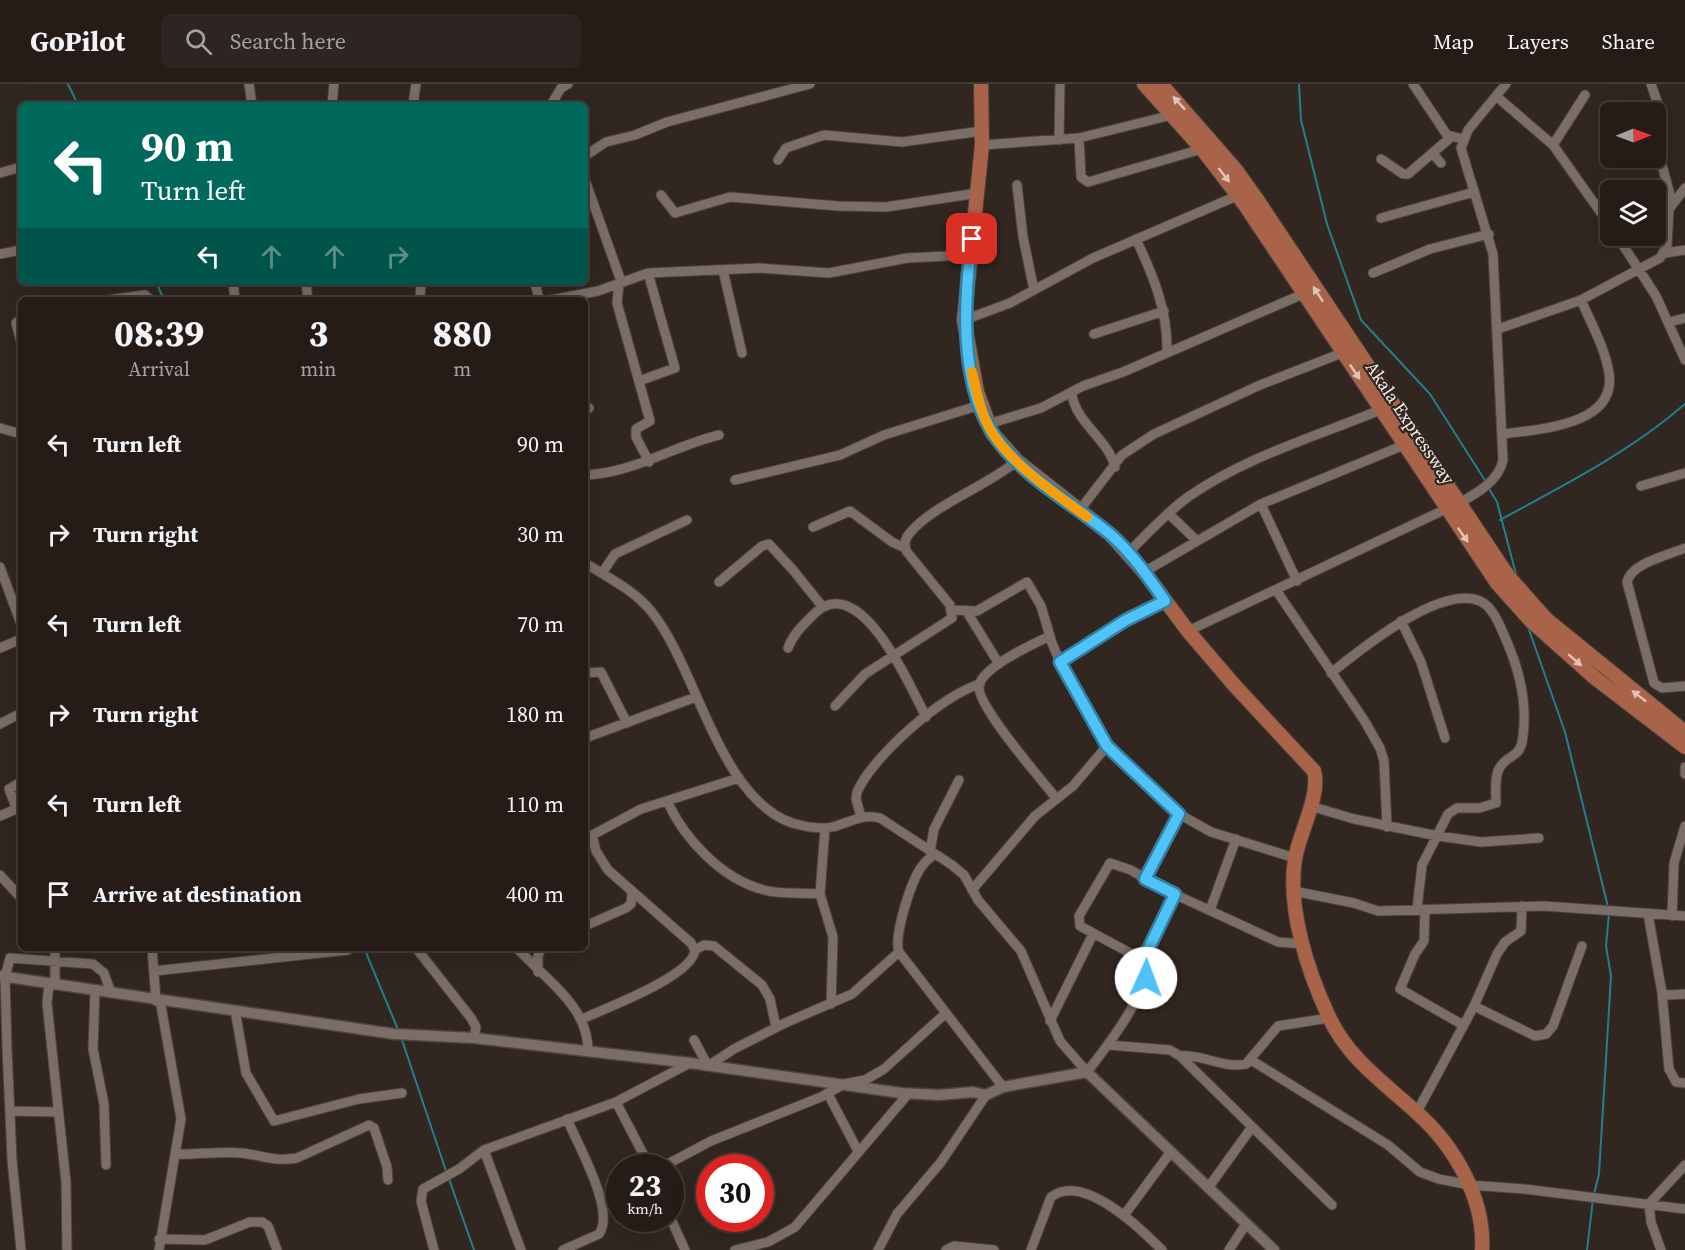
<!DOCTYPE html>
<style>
body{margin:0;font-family:"Source Serif 4",serif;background:#2d2521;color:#f1f3f6;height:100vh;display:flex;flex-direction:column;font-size:22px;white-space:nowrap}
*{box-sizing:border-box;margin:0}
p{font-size:20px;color:#a3a1a2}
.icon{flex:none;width:33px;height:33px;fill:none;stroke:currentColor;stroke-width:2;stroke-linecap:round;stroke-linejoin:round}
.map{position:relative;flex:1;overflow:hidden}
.details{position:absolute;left:18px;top:213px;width:570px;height:654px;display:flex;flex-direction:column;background:#251c18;border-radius:9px;box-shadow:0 6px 24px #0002,0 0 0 2px #423a37}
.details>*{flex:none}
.hud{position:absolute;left:18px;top:18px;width:570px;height:183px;border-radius:9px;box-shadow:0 6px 24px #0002,0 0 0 2px #423a37;background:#00695c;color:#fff;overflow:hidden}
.needle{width:39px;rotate:89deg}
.buttons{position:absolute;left:1600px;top:18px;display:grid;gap:12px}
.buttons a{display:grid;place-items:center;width:66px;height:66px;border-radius:9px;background:#251c18;box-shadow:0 6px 24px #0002,0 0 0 2px #423a37;font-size:30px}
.speed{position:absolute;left:606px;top:1070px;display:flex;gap:12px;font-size:30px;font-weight:700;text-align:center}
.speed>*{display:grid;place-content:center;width:78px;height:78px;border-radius:50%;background:#251c18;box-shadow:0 6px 24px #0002,0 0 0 2px #423a37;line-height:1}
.speed small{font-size:15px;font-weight:400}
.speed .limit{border:9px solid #d22;background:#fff;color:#111}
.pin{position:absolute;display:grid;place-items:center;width:51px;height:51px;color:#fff;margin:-26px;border-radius:12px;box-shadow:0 3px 9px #0006}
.me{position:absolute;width:66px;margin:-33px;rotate:2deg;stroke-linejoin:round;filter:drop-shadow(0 0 4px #0008)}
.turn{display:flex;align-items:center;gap:21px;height:126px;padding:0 24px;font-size:27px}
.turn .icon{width:78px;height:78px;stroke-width:2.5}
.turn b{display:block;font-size:42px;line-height:51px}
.lanes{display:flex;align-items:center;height:57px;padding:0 24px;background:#0003;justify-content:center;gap:30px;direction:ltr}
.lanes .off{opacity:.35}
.eta{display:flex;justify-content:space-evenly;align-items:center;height:102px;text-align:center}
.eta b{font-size:36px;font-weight:800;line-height:42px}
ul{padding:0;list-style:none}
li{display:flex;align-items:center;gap:18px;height:90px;padding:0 24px}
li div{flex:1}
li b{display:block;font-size:22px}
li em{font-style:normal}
header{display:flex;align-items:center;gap:36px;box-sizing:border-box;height:84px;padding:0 30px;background:#251c18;border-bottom:2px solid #423a37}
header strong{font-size:28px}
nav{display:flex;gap:33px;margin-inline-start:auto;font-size:21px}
.search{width:420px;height:54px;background:#2d2521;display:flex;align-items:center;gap:15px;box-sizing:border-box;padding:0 21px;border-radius:9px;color:#a3a1a2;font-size:22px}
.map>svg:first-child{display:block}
</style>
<header>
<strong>GoPilot</strong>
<div class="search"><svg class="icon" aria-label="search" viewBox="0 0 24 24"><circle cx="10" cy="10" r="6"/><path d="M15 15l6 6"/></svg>Search here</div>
<nav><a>Map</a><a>Layers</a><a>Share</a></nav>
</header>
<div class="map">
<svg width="1685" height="1166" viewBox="0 0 1685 1166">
<rect width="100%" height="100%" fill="#312620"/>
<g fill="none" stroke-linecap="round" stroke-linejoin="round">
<!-- stream -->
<path stroke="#21808c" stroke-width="2" d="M68,0L78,21
M1299,0L1301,36L1327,140L1361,236L1430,310L1486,398
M156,198L164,216
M1488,403L1497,418L1517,494
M1500,436C1564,401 1630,368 1685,320
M1528,543L1565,648L1608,823
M366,864L367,871L399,948
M401,953L447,1090
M449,1095L474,1166
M1594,1110L1599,1090L1611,892L1606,862L1609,829
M1587,1166L1593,1115"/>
<defs>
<path id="minor" d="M249,0L252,21
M1413,0L1447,51L1463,55
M1651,0L1662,32L1663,37L1656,47
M1496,12L1553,61L1611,143
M332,21L334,0
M413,21L416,0
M551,21L561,4L568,0
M1079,54L1081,93L1088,98L1202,65
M1059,56L1060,0
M1656,59L1672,118
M982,61L1079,54L1172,31
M1553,61L1585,11
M1433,70L1441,79
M585,72L606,58L635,51L667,38L810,0
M1381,75L1403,90H1408L1450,54
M778,76L786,64L824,51L902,58L982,47
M0,89L21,83
M585,96L621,197
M1017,101L1023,153L1034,206
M661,111L675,129L730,113L838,122L886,123L978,109
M1381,134L1474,108
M1617,152L1656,212L1685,276
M1136,155C1153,191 1168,227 1167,268
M1665,169L1685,166
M0,170L21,166
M723,186L742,269
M1373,189L1430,165L1489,150
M233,198L235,216
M306,198L308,216
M535,198L539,216
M619,200L617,219L650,337L636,345V353L649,378
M108,216L145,211L151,216
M420,216L421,198
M551,216L598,207L648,189L760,184L829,189L907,174L969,171
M21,235L16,239L21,257
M964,236L1010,219L1093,174L1239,111
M1669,238L1685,234
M1498,245L1581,216L1660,174L1667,162L1669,125L1685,104
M1094,250L1164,227
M639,297L675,284L648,189
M1072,310C1075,338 1109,356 1115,383
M585,326L589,324
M988,340L1041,324L1083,302L1123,288L1303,210
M0,344L21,350
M1503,350C1538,345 1617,342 1609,289C1605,264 1591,239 1581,216
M585,391C634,389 673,362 719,351
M735,396L840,371L884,351L980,321
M1641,402L1685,389
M1459,419C1476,410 1499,397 1503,376L1493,170L1461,64L1468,46L1506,0
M1261,420L1297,497
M1079,427L1122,371L1154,350L1260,301L1342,269
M1168,429L1197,457
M813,443L850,427L892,458L905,464
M1685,464C1669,471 1631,479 1627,498L1654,599L1662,604L1685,602
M1128,469C1147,450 1166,429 1188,413C1247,372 1315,353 1380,326
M585,479C607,493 634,506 651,527C697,583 718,713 792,739C803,742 820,746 832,743C849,739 862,729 880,734L952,781L964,791L978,816L1021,867L1060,957L1087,988C1108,961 1139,921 1148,887L1143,876L1080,842L1079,832L1110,779L1131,786L1159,803L1278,858L1303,860
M0,483L21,540
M1144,488L1261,420L1404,361
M602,489L615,470L687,436
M719,498L762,462L769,460L793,486L822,522
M1276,506L1364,636L1380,664L1384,677L1387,743
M953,526L977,527L1027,498L1041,522L1052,559L1060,578L1107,662L1179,730L1211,748L1295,774
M967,528L999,580
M1401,537L1421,578L1445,654
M1188,547L1446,425
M1050,552C1033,560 984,582 979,601C975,620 1041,695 1056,714
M0,564L21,555
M788,564C793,550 803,541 813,531C859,483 910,602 926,633
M1060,578L1126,536L1165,517
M585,589L601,588L627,639
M1331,589C1360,566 1440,500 1480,517C1494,523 1501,545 1507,558C1520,588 1527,621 1523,652C1521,675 1509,669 1500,683C1494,692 1496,709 1496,719L1479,724H1457L1448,730L1422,781L1417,825
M835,622L865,590L952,534L950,521L907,468C904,461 904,456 909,450C931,422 987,402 1017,377
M0,640L21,629
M585,654L696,613
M1685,683V690
M667,717C685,756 722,795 764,806C782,811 802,808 820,810L825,744
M1310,722L1354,735L1438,752L1481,758L1539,754
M16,723L9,705L21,698
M0,732L21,723
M861,733L856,715L857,708C873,672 942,611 980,600
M592,751L596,767L608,786L691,859L695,866
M585,755L641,725L739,694
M930,768L934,745L959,696
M0,791L21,814
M1145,795L1179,730
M972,806L1035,732L1073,702L1107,662
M1293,807L1354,819L1378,827L1544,822L1685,832
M820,810L833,853L831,920
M1425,825L1424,857L1415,870L1400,905L1463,941
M1210,826L1236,755
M1648,830L1662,909L1669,985L1676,998L1685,999
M1672,832L1674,779L1685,742
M585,842L626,824L631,820L632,809
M152,864L156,917
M416,864L471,934L476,943L474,954
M517,864C545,895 589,922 588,968
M899,868L1003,1003
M1143,876L1175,810
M154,887L348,866
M538,888V872L541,864
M49,900L47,919L66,1098L67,1166
M55,901V864
M95,907L93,965L104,1020L106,1081
M1662,909L1669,911L1685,910
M1474,922L1535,952L1546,950L1553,942L1582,862
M235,926L246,989L274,1037L359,1015L402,1009
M582,935C606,924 693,892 695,866L704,861L714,862L762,901L770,915L776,943
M1050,937L1093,850
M694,956L708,982L734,965L785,939L852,910L899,868C893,853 912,793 923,781C925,777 930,774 934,771
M1108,961L1170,966L1180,972L1332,1121
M1180,972C1203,970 1224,985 1246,980L1278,942L1329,934
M1251,976L1388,1061L1420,1088L1439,1095L1470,1101L1524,1105L1685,1125
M828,1010L858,1067
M616,1018L650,1083
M10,1027L57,1028
M1417,1028L1474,922L1497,870L1505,858L1521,847L1522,822
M484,1066L521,1166
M175,1070C197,1071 220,1067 241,1069C263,1071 272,1078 297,1074L369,1041L374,1044L387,1083L388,1096
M662,1083L711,1057L821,1013L844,1000L865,996L884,985L946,929
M1208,1104L1252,1043
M1125,1130L1170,1069
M670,1133L685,1166
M159,1155L205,1156L250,1138H262L268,1142L277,1166
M21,1166L12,1076L7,964L5,893L10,874L93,880L104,889L111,909
M159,1166L181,1035L160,916
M434,1166L421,1117L423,1105L459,1085L484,1066L616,1018L690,979
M563,1166L599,1150C616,1127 578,1061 567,1035
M735,1166L768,1158L795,1143L908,1010
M878,1166L897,1130L941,1078L986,1011
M946,1166L954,1162L994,1166
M1031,1166L1051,1113C1083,1088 1140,1144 1162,1166
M1229,1166L1246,1140
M1661,1166L1651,1138L1649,1120L1685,1081"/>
<path id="tertiary" d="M0,892L394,950L474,954L690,979L901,1009L939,1011L973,1008L986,1011L1003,1003L1087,988L1274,1166"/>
<path id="primary" d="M981,0L982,61L964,236L977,308L992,349L1017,377L1111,451L1144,488L1188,547L1235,602L1314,687C1321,710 1299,750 1295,775C1287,825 1308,888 1329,933C1348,974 1383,998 1415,1027C1454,1061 1485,1114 1482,1166
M1144,0L1202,65L1245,121L1497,499L1531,537L1595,594L1685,663
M1161,0L1236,86L1256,114L1508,492L1546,535L1685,648"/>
</defs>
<!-- minor casing -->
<use href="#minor" stroke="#4d443f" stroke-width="11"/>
<!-- tertiary casing -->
<use href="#tertiary" stroke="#4d443f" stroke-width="13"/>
<!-- primary casing -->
<use href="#primary" stroke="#4d443f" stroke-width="16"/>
<!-- minor -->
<use href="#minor" stroke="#7a6e66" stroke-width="9"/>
<!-- tertiary -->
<use href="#tertiary" stroke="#7a6e66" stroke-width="10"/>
<!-- primary -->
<use href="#primary" stroke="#a96348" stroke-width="14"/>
</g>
<!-- one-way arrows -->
<defs><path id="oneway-solid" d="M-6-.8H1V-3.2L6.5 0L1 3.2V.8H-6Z" transform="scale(1.5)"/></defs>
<g fill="#ddc3b8">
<use href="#oneway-solid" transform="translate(1179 19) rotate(-133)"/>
<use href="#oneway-solid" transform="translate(1224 91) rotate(52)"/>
<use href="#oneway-solid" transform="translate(1318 210) rotate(-123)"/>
<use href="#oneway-solid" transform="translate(1355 288) rotate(56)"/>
<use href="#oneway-solid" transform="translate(1463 451) rotate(55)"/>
<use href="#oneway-solid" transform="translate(1575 576) rotate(41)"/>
<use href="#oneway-solid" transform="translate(1639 612) rotate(-142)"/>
</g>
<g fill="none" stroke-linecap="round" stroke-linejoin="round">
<defs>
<path id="route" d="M972,155C964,215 959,295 992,348C1017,389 1073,420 1110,450C1132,469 1149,494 1165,517L1126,536L1060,578L1107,662L1179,730L1145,795L1175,810L1143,876L1148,882L1146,894"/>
</defs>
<!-- route casing -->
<use href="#route" stroke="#337fa1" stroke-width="15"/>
<!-- route -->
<use href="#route" stroke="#4fc3f7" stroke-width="10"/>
<!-- slow -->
<path stroke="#f59e0b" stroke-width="10" d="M972,288C977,308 981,332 993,350C1015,383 1055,409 1087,433"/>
</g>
<g text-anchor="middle" stroke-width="4.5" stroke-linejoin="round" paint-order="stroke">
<!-- street labels -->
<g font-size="18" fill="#f3ece8" stroke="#312620">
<text transform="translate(1410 339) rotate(56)" y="6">Akala Expressway</text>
</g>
</g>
</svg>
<div class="buttons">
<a><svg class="needle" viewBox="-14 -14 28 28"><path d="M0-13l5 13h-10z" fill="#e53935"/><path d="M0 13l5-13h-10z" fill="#a3a1a2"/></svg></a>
<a><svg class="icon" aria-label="layers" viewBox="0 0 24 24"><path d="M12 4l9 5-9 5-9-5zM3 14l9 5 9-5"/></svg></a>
</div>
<div class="speed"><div>23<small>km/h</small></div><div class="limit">30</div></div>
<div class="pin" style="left:972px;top:155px;background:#d93025"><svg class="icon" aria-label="arrive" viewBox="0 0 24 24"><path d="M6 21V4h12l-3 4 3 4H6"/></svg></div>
<svg class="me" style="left:1146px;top:894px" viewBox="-20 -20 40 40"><circle r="19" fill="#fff"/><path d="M0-13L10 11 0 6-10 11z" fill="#4fc3f7"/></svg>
<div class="hud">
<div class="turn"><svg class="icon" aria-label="left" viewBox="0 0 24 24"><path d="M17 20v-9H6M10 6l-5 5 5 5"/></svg><div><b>90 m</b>Turn left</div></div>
<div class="lanes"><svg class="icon" aria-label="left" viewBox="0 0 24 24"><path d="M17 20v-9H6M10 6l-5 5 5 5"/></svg><svg class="icon off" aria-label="ahead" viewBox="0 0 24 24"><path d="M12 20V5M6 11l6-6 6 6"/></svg><svg class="icon off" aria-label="ahead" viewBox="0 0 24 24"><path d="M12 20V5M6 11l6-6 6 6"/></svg><svg class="icon off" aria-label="right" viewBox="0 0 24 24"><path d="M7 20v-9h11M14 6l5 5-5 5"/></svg></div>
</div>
<section class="details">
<div class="eta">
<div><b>08:39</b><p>Arrival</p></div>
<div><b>3</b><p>min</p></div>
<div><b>880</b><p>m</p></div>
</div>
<ul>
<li><svg class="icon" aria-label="left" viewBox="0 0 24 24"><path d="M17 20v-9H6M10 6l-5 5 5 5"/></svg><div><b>Turn left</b></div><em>90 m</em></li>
<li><svg class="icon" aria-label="right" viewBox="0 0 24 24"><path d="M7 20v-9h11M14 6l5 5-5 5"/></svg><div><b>Turn right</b></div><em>30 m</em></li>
<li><svg class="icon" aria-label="left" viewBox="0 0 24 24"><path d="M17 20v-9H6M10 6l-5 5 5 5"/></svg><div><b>Turn left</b></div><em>70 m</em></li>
<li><svg class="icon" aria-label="right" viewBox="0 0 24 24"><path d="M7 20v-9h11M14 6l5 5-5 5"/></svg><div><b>Turn right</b></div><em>180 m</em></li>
<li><svg class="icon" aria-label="left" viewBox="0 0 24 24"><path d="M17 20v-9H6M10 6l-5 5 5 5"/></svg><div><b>Turn left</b></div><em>110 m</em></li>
<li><svg class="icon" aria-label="arrive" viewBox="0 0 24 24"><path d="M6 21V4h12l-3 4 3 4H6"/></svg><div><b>Arrive at destination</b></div><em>400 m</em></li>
</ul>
</section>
</div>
